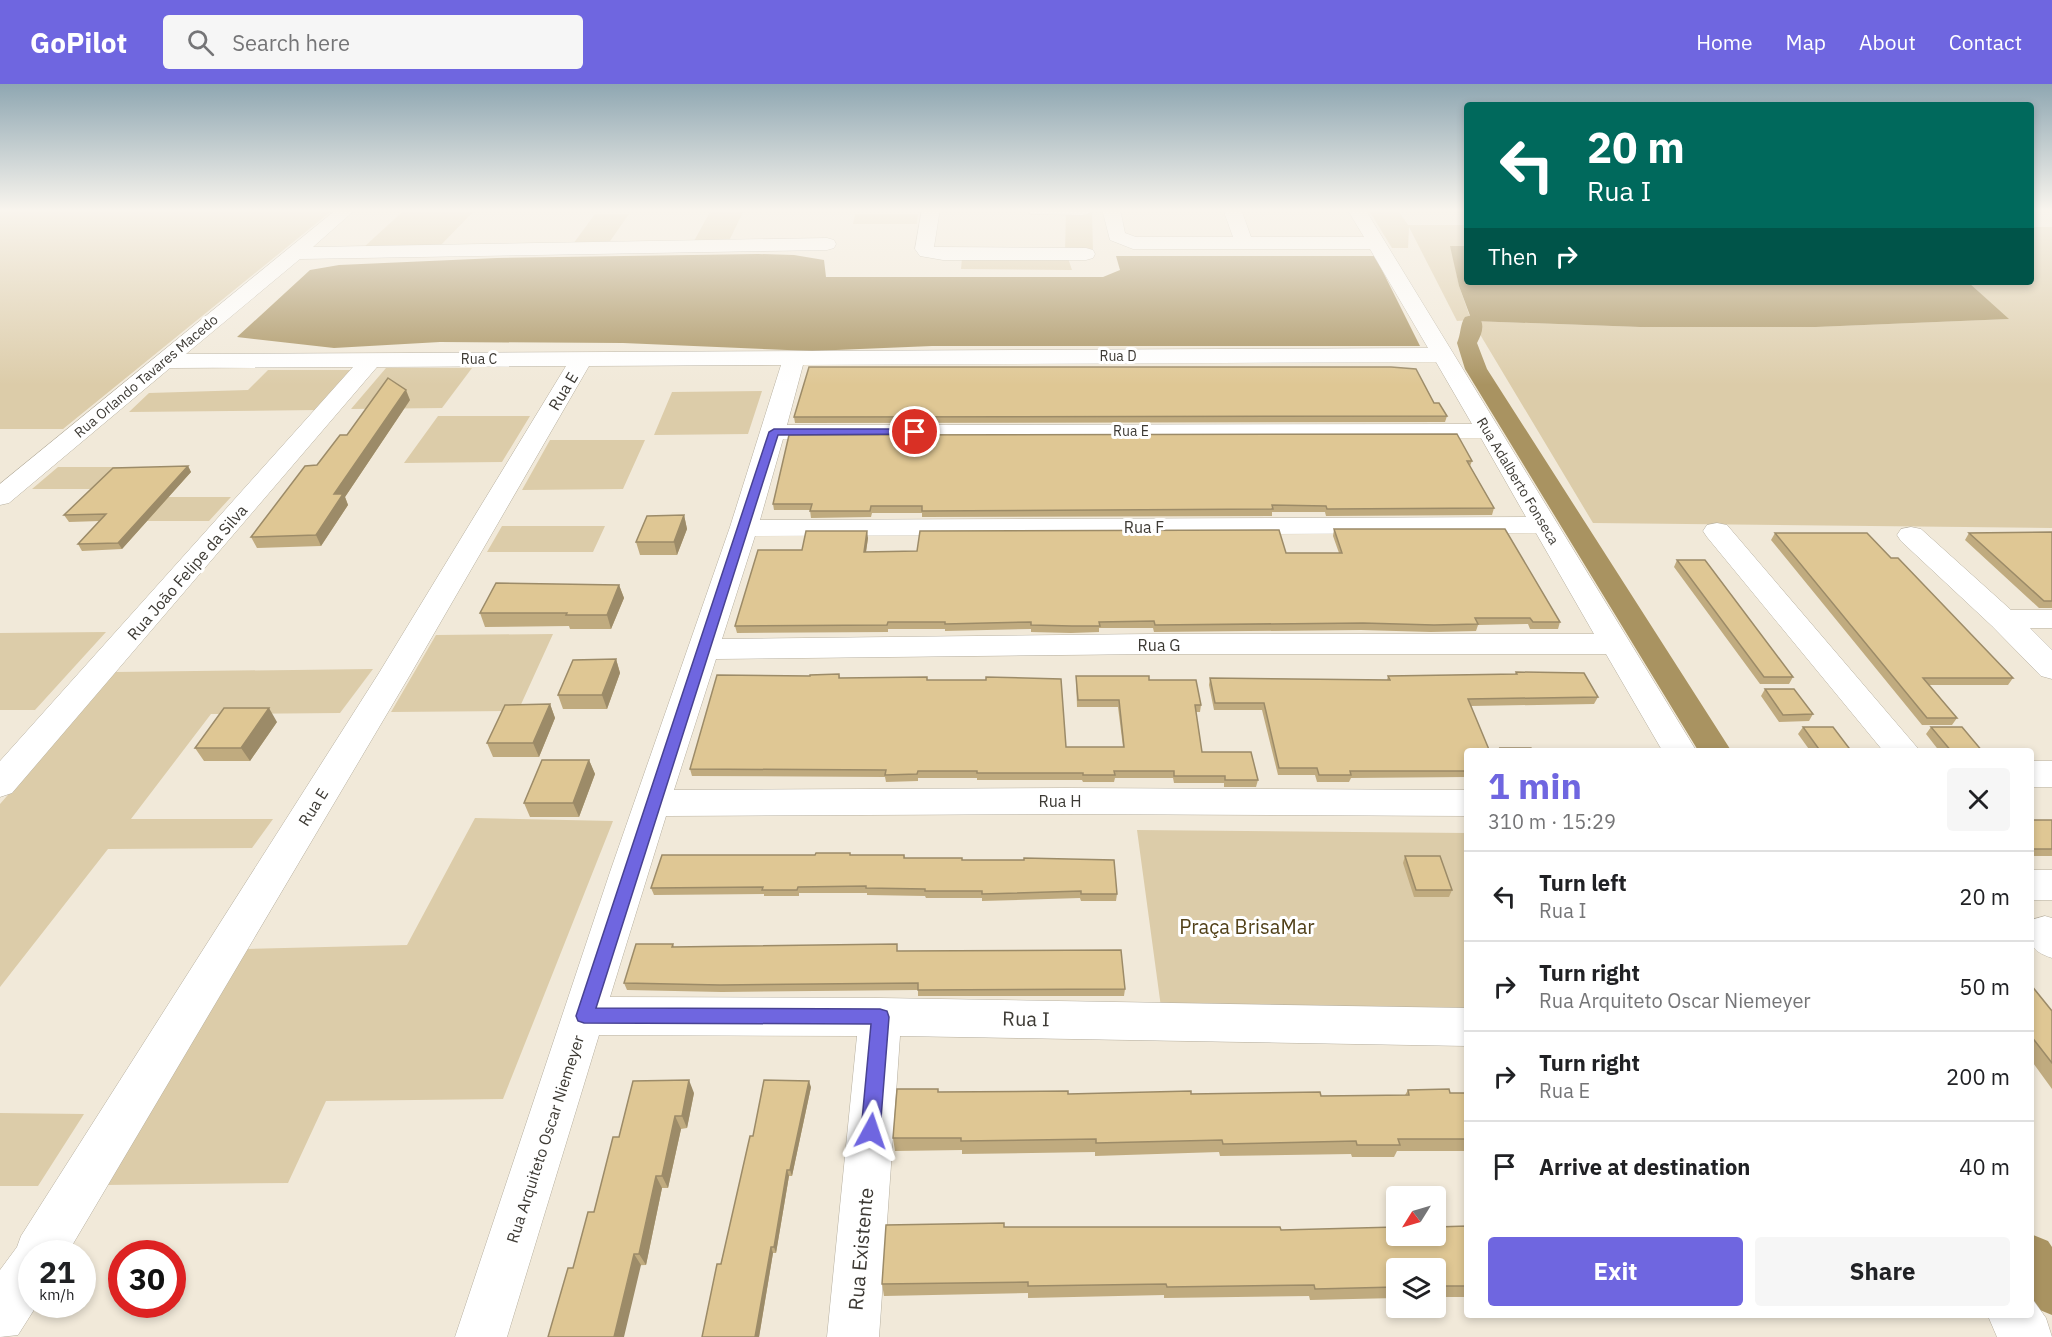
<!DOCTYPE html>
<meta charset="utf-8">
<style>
body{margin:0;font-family:"IBM Plex Sans",sans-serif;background:#f6f6f6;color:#202124;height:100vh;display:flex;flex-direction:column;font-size:22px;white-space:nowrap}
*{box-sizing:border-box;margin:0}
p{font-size:20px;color:#757577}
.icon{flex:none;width:33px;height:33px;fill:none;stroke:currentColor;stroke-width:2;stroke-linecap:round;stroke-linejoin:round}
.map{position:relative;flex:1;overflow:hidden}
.details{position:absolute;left:1464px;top:664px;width:570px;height:570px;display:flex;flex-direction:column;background:#fff;border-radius:6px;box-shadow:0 3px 9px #0003}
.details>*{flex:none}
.hud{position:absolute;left:1464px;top:18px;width:570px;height:183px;border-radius:6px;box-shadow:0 3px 9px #0003;background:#00695c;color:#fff;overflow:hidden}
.needle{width:39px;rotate:233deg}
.controls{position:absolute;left:1386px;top:1102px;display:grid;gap:12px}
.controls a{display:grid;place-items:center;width:60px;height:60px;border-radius:6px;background:#fff;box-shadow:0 3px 9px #0003;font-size:30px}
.speed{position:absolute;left:18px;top:1156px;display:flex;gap:12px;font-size:30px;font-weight:700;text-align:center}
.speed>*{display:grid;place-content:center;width:78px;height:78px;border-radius:50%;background:#fff;box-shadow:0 3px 9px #0003;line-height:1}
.speed small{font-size:15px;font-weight:400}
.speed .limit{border:9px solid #d22;background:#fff;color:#111}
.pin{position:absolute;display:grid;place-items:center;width:51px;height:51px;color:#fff;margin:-26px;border:3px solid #fff;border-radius:50%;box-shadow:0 2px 6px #0007}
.me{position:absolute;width:66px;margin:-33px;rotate:5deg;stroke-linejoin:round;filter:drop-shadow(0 0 4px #0008)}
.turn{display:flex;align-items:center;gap:21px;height:126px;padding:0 24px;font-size:27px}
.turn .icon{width:78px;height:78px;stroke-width:2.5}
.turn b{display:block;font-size:42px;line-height:51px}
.then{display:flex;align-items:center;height:57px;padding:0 24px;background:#0003;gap:12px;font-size:22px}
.round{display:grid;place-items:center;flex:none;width:63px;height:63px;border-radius:6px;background:#f6f6f6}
.overview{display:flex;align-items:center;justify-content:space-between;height:102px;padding:0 24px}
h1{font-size:36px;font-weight:800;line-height:45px;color:#6f66e0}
.primary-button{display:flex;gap:12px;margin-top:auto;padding:12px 24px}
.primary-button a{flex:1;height:69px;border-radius:6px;background:#6f66e0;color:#fff;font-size:24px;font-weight:800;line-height:69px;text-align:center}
.primary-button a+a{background:#f6f6f6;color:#202124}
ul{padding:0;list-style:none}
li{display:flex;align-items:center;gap:18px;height:90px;padding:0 24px;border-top:2px solid #e0e0e0}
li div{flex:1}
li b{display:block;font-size:22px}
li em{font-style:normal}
header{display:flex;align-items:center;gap:36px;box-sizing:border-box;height:84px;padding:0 30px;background:#6f66e0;color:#fff}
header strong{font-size:28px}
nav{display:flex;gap:33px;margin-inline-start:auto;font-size:21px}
.search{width:420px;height:54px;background:#f6f6f6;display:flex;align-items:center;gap:15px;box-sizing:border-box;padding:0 21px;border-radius:6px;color:#757577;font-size:22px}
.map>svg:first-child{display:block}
</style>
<header>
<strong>GoPilot</strong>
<div class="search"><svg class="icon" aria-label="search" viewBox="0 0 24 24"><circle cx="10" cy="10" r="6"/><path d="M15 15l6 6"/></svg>Search here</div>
<nav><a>Home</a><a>Map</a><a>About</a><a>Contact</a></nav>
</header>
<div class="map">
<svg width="2052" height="1253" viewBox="0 0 2052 1253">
<rect width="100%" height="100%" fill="#f1e9d9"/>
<!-- green -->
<path fill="#dccca9" d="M0,125H334L63,345H0Z
M1368,125H1397L1408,141H1467V162H1451L1459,202L1471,236L1457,237L1409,143L1408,164H1392Z
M1066,127L1092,128L1093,169L1065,168Z
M402,128H473L440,162L363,164Z
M710,128H743L729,157H694Z
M595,130H629L608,160H573Z
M855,130H918L917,140H853Z
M2031,143H2052V444L1593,439L1472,237L1640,243H1816L2008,235L1968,198H2031Z
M962,174H1068L1072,186L961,185Z
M386,284H472L442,324L351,325Z
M268,286H354L318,326L129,328L149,309L248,306Z
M762,307L748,350L654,351L672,308Z
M438,332H530L502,378L404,379Z
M550,356H645L623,405L522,406Z
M58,383H155L131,405H32Z
M131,413H231L209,437H106Z
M502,442H605L593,468H487Z
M106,548L35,626H0V549Z
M553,550L518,627L391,628L436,551Z
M373,585L340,629L211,630L131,735H273L252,764L108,765L0,903V720L115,588Z
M475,734L613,737L503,1015L326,1017L288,1099L104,1101L247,865L407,861Z
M1137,746L1467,749V937L1163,938Z
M0,1029L84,1030L38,1102H0Z"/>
<!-- water -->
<path fill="#a99361" d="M1450,162H1467V198H1968L2009,235L1816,243H1640L1472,237L1459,202Z
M758,170L794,171L824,176L826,193H1103L1120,186L1116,172H1375L1420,262H932L812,267L623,259L440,258L334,264L237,253L310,186L339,181L497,174Z"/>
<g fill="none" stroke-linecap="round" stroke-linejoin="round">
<!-- canal -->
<path fill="#a99361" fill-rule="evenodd" d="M1472,231L1479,233C1485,241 1482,250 1477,259L1487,285L1732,668H1699L1465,285L1457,259C1461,250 1460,240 1465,233Z
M2031,1150L2048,1157L2052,1163V1231L2035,1224L2031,1218Z"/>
<defs>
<path id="minor" d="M337,125H356L313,163L827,154L834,156L836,160L834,164L827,166L300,175L186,270L1428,264L1370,165H1133L1110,156L1102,125H1120L1125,149L1136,153H1233L1223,125H1241L1251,153H1364L1347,125H1365L1697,668H1663L1606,570H1151L716,575L674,706L1066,704L1467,706V732L1066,730L666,732L610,913L880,914L1467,924V962L900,952L879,1253H827L857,952L599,951L507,1253H455L610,788L730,443L781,281L589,282L410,591L67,1170H32V1221H37L18,1251L0,1253V1186L17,1163L21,1152L379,589L566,282L377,283L12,709L0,713V677L353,283L170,284L9,419L0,421V400ZM1436,278L1472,340L787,341L803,281ZM1481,354L1526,433L760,436L783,355ZM1536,449L1594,550H1151L722,555L755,452Z
M922,125H940L934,163L1086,164L1093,166L1095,170L1093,174L1086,176H943L920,172L915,165Z
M1023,125H1090L1091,126L1088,130L1082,131L1031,130Z
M1717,439L1727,441L1921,668H1884L1707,453L1703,447L1707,441Z
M1911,443L1921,445L2011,526H2052V544H2030L2052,566V595L2041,592L1992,542L1901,457L1897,451L1901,445Z
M2031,677H2052V703H2031Z
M2031,786H2052V816H2031Z
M2045,832L2052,834V874C2028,866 2031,859 2031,836Z
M2031,1213L2046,1234L2052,1253H1997L1988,1232H2031Z"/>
</defs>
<!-- minor casing -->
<use href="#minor" stroke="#b6af9f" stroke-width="1"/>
<!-- minor -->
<use href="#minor" fill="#fff" fill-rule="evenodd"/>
</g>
<!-- wall -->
<path fill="#c0ab7f" d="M410,316L345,413L348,421L321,462L257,464L251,453L317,381L347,351Z
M1434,319L1447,332L1445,338L795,339L794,333Z
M1472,377L1470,382L1494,424L1492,431L1326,432L1325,428H1272V432L922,433V429H872L871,433L811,434L810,426H774L773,420Z
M188,382L191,388L122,465L82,467L78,460L100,437L69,438L64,431Z
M684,431L687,445L677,471H640L636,458Z
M1334,445L1560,538L1558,545H1530L1528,540L1478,541L1476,547L1431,548L1361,546L1154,548L1153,544H1099V548L1071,549L1031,548V545L945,547V545H888V548L737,549L735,542L802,466L868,454L866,468L1339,469L1333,452Z
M2052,448V524H2039L1965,456L1969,449Z
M1775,449L1891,474L2013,594L2008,601H1929L1957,634L1952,641H1922L1771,456Z
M1677,476L1793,593L1789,600H1760L1674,483Z
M619,501L624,514L611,545H570L569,542L485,543L480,529Z
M616,575L620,589L607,625H563L558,611Z
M1516,588L1598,613L1594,620L1471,622L1467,668V693L1351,694L1349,698H1317L1315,691H1278L1262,626H1214L1209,601L1210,594L1387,596L1388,592L1515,590Z
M839,590L840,594L927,596L1066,663H1123L1118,623H1077L1076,592L1149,596L1201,621L1200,628H1196L1202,668L1258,696L1256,703H1224V699H1174L1173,694H1115L1114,698H1083L1082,696H977V694H918V697L886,698L885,693L692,692L690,685L810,592Z
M1765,605L1813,630L1809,637L1779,638L1761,612Z
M550,620L555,634L539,673H493L487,659Z
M277,638L250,677H204L195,664Z
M1803,643L1852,668H1811L1798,650Z
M1931,643L1983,668H1940L1926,650Z
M589,676L595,690L579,733H530L524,719Z
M2031,736H2052V772H2031Z
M815,771H904L905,774L962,776L1117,810L1116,817H1081L1080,814L982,817V814H926L925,812L867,811V809H799V812H764V810L654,811L651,804Z
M1405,772L1452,806L1449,813H1414L1403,779Z
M673,860L674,863L898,867L1125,905L1124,912H918V906L722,908L627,906L624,899Z
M2031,901L2052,927V1005L2031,976Z
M811,1003L792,1092H789L776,1169H773L759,1253H702L753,1052Z
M1408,1006L1450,1009H1467V1067H1397L1394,1073H1352L1351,1070L1220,1072L1219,1068L1095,1072V1068L962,1070V1066L895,1067L893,1054L939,1008L1068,1010H1191L1321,1012L1405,1011Z
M694,1009L687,1044L681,1045L668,1104H662L646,1181L573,1184L594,1128Z
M1467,1142V1213H1436V1185H1396V1214L1310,1216L1309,1212L1164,1214V1211L1028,1214V1209L884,1212L882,1200L1004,1143L1281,1146Z"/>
<!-- shaded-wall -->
<path fill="#9c8b68" d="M406,306L410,316L345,413L348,421L321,462L316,451L334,410Z
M188,382L191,388L122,465L118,459Z
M684,431L687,445L677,471L674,458Z
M867,447L868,454L865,474L864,468Z
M619,501L624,514L611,545L607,531Z
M616,575L620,589L607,625L602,611Z
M550,620L555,634L539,673L533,659Z
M269,624L277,638L250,677L241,664Z
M589,676L595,690L579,733L573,719Z
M689,996L694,1009L687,1044L682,1032Z
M809,997L811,1003L792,1092L790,1086Z
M675,1032L681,1045L668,1104L662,1092Z
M787,1086L789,1092L776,1169L774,1163Z
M656,1092L662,1104L646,1181L639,1170Z
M771,1163L773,1169L759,1253H755Z
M634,1170L641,1181L624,1253H614Z"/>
<!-- building -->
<path fill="#dfc794" stroke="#9c8b68" stroke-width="1.5" d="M809,283H1391L1416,285L1434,319H1439L1447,332L794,333Z
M388,294L406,306L334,410H343L316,451L251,453L305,382L317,381L340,351H347Z
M1457,350L1472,377H1467L1494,424L1327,425L1326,422L1272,421L1273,425L922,427V422H871L870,427H810L812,420H773L789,351Z
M188,382L118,459L78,460L106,430L64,431L113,384Z
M684,431L674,458H636L647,432Z
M1334,445H1505L1560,538H1533L1530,534H1475L1478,540L1434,541L1363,539L1155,541L1154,537L1099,538L1100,542H1072L1031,541V538L945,540V538H888L887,541L735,542L758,466H802L806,447H867L864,468L917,467L920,447L1279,446L1286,469H1342Z
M2052,448V517H2044L1969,449Z
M1775,449H1867L1891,474H1898L2013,594H1923L1957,634H1927Z
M1677,476H1705L1793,593H1764Z
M496,499L619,501L607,531H566L567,529H480Z
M616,575L602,611H558L573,576Z
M1516,588L1584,589L1598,613L1468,615L1490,668H1467V687H1350L1351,691H1319L1317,684H1279L1264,619H1215L1210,594L1390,596L1388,592L1517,590Z
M839,590V594L927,593V596H986V593L1061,595L1066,663H1124L1119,616H1078L1076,592H1149V596H1196L1201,621H1195L1202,668H1251L1258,696H1225V692H1174V687H1114L1115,691H1083V689H977V687H918L917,690L885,691L886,686L690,685L717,591L810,592V591Z
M1765,605H1794L1813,630L1783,631Z
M550,620L533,659H487L505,621Z
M224,624H269L241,664H195Z
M1803,643H1833L1852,668H1821Z
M1931,643H1962L1983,668H1952Z
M1500,664H1531L1533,668H1502Z
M1630,665L1632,668H1556Z
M542,676H589L573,719H524Z
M2031,736H2052V765H2031Z
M816,769H850V771H904V774H962V776H1024V774L1114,776L1117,810H1081V807L982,810V807H925V805L866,804V802L798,803L797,806H762L763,803L651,804L662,771H815Z
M1405,772H1440L1452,806H1416Z
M636,860H673L672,863L897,860V867L1121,866L1125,905L918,906V899L720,901L624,899Z
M2031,901L2052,927V979L2031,952Z
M689,996L682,1032H675L662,1092H656L639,1170H634L614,1253H548L568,1184H573L588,1128H594L613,1053H619L633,997Z
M764,996L809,997L790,1086H787L774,1163H771L755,1253H702L717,1180H721L750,1052H753Z
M897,1005H938V1008L1068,1007V1010L1191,1007V1010L1320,1008L1321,1012L1409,1011L1408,1006L1449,1005L1450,1009H1467V1055H1398L1400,1061H1357L1356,1057L1223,1060L1222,1056L1096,1059V1055L961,1057V1054H893Z
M1004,1139V1143H1280L1281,1146L1396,1143V1152H1436V1143L1467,1142V1202H1436V1185H1396V1203L1315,1205L1314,1201L1167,1203L1166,1200L1028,1202V1198L882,1200L886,1141Z"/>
<!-- sky -->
<linearGradient id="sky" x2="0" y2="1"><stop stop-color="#8fa7b2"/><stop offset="0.42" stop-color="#f9f5ee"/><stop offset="1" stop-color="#f9f5ee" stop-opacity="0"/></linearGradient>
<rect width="2052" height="301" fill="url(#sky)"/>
<!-- route -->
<path fill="#6f66e0" stroke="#484292" stroke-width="1.5" d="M915,345H919V350L778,351L596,924L880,925L887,927L889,933L880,1047L877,1053L871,1056L864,1053L861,1047L871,940L584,939L578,937L576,932L769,348L774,345Z"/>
<g text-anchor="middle" stroke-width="6" stroke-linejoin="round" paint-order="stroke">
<!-- far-street labels -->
<g font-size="14" fill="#3d3a34" stroke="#fff">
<text x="1118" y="277">Rua D</text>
<text x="479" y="280">Rua C</text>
<text transform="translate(146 292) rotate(-40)" y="5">Rua Orlando Tavares Macedo</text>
<text x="1131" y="352">Rua E</text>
<text transform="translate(1518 397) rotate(59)" y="5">Rua Adalberto Fonseca</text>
</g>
<!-- street labels -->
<g font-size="16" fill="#3d3a34" stroke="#fff">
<text transform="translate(563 307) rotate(-59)" y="6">Rua E</text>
<text x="1144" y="449">Rua F</text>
<text transform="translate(187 488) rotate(-49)" y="6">Rua João Felipe da Silva</text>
<text x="1159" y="567">Rua G</text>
<text x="1060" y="723">Rua H</text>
<text transform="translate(313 723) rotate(-58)" y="6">Rua E</text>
<text transform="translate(545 1055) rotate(-72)" y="6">Rua Arquiteto Oscar Niemeyer</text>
</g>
<!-- near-park labels -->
<g font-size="20" fill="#524119" stroke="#fff">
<text x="1247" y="850">Praça BrisaMar</text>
</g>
<!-- near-street labels -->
<g font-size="20" fill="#3d3a34" stroke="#fff">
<text transform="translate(1026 935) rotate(1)" y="7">Rua I</text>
<text transform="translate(861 1165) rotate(-85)" y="7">Rua Existente</text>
</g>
</g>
</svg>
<div class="controls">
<a><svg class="needle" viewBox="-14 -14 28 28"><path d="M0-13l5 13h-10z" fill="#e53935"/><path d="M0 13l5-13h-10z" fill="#757577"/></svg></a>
<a><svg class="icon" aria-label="layers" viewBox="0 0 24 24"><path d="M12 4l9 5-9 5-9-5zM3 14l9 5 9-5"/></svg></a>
</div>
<div class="speed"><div>21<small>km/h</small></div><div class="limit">30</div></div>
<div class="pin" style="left:915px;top:348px;background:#d93025"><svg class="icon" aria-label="arrive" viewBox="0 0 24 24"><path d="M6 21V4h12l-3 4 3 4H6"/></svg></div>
<svg class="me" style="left:871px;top:1047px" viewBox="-20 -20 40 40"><path d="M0-17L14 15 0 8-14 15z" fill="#6f66e0" stroke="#fff" stroke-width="4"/></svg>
<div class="hud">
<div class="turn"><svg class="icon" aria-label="left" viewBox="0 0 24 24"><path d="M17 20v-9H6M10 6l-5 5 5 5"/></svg><div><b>20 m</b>Rua I</div></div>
<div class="then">Then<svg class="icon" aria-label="right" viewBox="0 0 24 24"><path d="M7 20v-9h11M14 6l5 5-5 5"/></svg></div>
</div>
<section class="details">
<div class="overview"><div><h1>1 min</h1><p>310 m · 15:29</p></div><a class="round"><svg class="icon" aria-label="close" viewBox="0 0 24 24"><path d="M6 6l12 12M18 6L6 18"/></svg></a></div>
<ul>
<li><svg class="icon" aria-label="left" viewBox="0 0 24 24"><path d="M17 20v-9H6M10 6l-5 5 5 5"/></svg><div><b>Turn left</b><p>Rua I</p></div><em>20 m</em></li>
<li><svg class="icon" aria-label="right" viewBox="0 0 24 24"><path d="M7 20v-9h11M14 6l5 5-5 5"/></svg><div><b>Turn right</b><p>Rua Arquiteto Oscar Niemeyer</p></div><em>50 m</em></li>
<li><svg class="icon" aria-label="right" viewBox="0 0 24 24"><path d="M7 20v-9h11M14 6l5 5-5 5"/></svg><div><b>Turn right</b><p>Rua E</p></div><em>200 m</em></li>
<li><svg class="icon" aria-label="arrive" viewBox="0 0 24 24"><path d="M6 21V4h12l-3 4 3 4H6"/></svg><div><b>Arrive at destination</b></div><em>40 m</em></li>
</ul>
<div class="primary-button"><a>Exit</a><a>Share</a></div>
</section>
</div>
